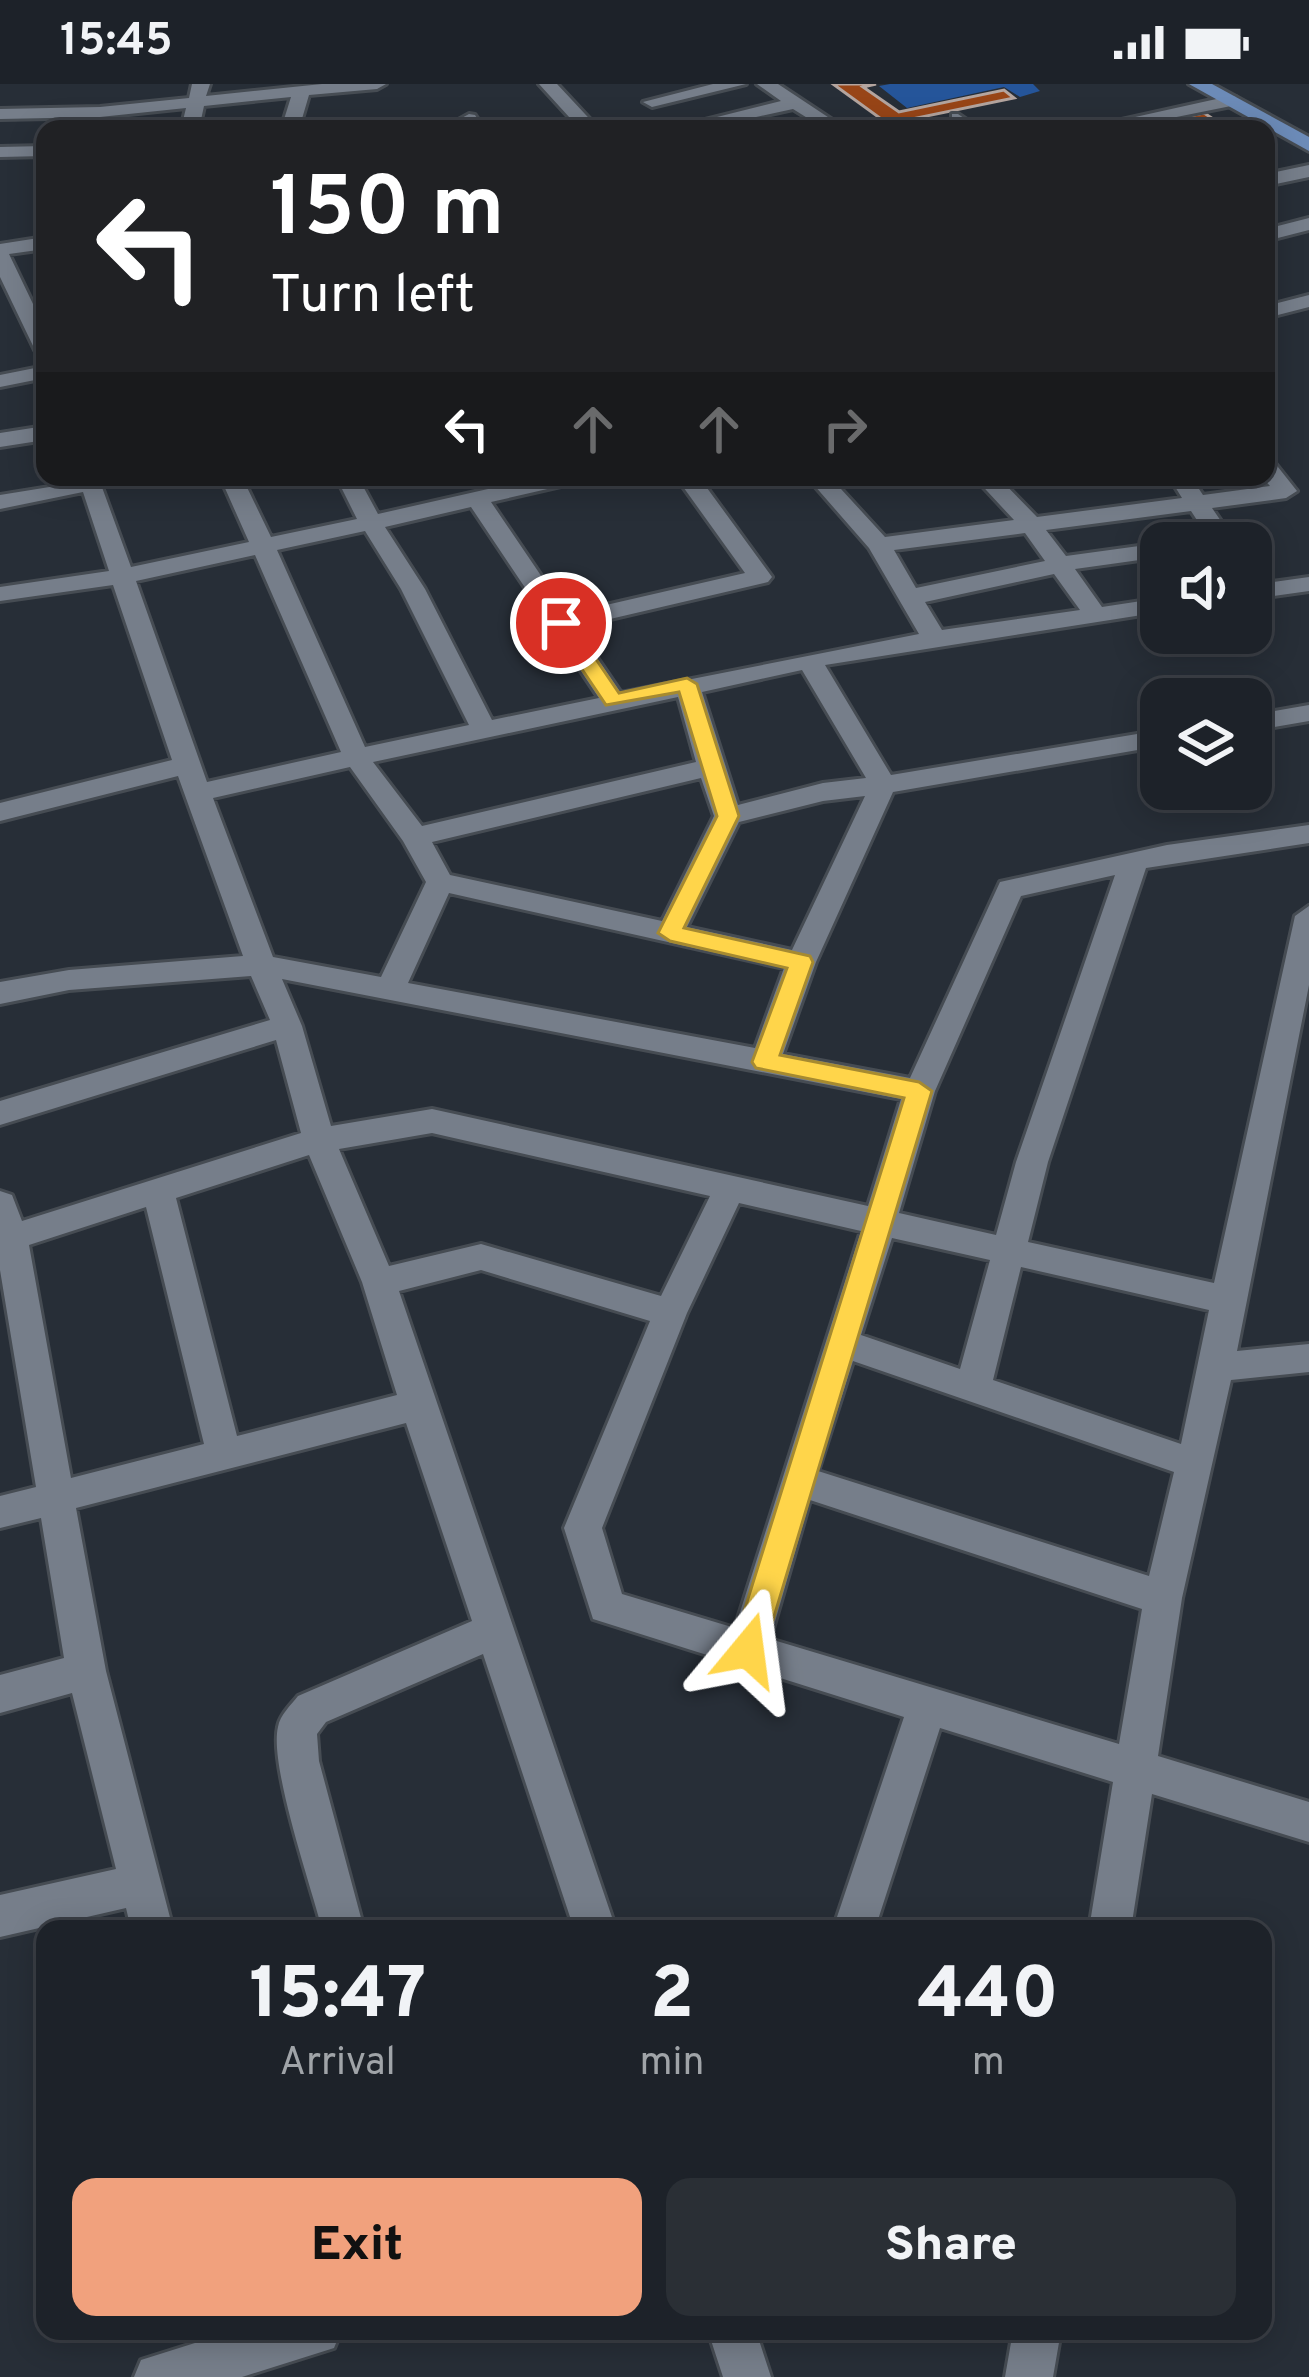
<!DOCTYPE html>
<style>
body{margin:0;font-family:Overpass,sans-serif;background:#2a2f35;color:#f1f3f6;height:100vh;display:flex;flex-direction:column;font-size:45px;white-space:nowrap}
*{box-sizing:border-box;margin:0}
p{font-size:39px;color:#a0a4a8}
.icon{flex:none;width:66px;height:66px;fill:none;stroke:currentColor;stroke-width:2;stroke-linecap:round;stroke-linejoin:round}
.map{position:relative;flex:1;overflow:hidden}
.details{position:absolute;left:36px;top:1836px;width:1236px;height:420px;display:flex;flex-direction:column;background:#1d2229;border-radius:24px;box-shadow:0 6px 30px #0003,0 0 0 3px #3b3f46}
.details>*{flex:none}
.hud{position:absolute;left:36px;top:36px;width:1239px;height:366px;border-radius:24px;box-shadow:0 6px 30px #0003,0 0 0 3px #3b3f46;background:#202124;color:#fff;overflow:hidden}
.tools{position:absolute;left:1140px;top:438px;display:grid;gap:24px}
.tools a{display:grid;place-items:center;width:132px;height:132px;border-radius:24px;background:#1d2229;box-shadow:0 6px 30px #0003,0 0 0 3px #3b3f46;font-size:60px}
.pin{position:absolute;display:grid;place-items:center;width:102px;height:102px;color:#fff;margin:-51px;border:6px solid #fff;border-radius:50%;box-shadow:0 3px 12px #0007}
.me{position:absolute;width:132px;margin:-66px;rotate:16deg;stroke-linejoin:round;filter:drop-shadow(0 0 9px #0008)}
.turn{display:flex;align-items:center;gap:42px;height:252px;padding:0 36px;font-size:54px}
.turn .icon{width:156px;height:156px;stroke-width:2.5}
.turn b{display:block;font-size:84px;line-height:102px}
.lanes{display:flex;align-items:center;height:114px;padding:0 36px;background:#0003;justify-content:center;gap:60px;direction:ltr}
.lanes .off{opacity:.35}
.eta{display:flex;justify-content:space-evenly;align-items:center;height:204px;text-align:center}
.eta b{font-size:72px;font-weight:800;line-height:84px}
.primary-button{display:flex;gap:24px;margin-top:auto;padding:24px 36px}
.primary-button a{flex:1;height:138px;border-radius:24px;background:#f1a17d;color:#111;font-size:48px;font-weight:800;line-height:138px;text-align:center}
.primary-button a+a{background:#2a2f35;color:#f1f3f6}
.status{display:flex;justify-content:space-between;align-items:center;height:84px;padding:0 60px;background:#1d2229;direction:ltr}
.status svg{height:33px;fill:currentColor}
.map>svg:first-child{display:block}
</style>
<div class="status"><b>15:45</b><svg viewBox="0 0 49 12"><path d="M0 12V9h3v3zM5 12V6h3v6zM10 12V3h3v9zM15 12V0h3v12zM26 1h20v11H26zM47 4h2v5h-2z"/></svg></div>
<div class="map">
<svg width="1309" height="2293" viewBox="0 0 1309 2293">
<rect width="100%" height="100%" fill="#272e37"/>
<!-- green -->
<path fill="#25559a" d="M890,0H1033L1040,7L1020,13L1004,3L907,24L879,2Z"/>
<!-- building -->
<path fill="#984517" stroke="#b4a59f" stroke-width="3" d="M833,0H876L863,3L899,28L1004,6L1014,14L888,40Z
M1204,29L1224,42L1129,44Z"/>
<g fill="none" stroke-linecap="round" stroke-linejoin="round">
<defs>
<path id="service" d="M952,30H958L980,45H970L952,34Z"/>
<path id="minor" d="M192,0H210L206,12L322,0H386L377,5L309,11L299,45H281L291,13L204,22L199,45H181L186,24L100,33L0,35V25L100,23L189,14Z
M539,0H557L599,45H580Z
M713,0H746L652,23L643,18Z
M757,0H778L846,45H825L793,25L702,45H669L781,17Z
M1230,12L1236,13V21L1117,45H1081Z
M469,30L475,31L484,45H466L460,35Z
M45,62V72L0,73V63Z
M1309,81V93L1266,102V90Z
M1309,134V146L1266,157V145Z
M45,153V165L9,170L45,245V272L35,266L0,193V160Z
M1309,211V223L1266,234V222Z
M45,282V294L0,303V291Z
M45,342V356L0,363V349Z
M1266,376L1274,378L1297,407L1286,414L1212,424L1236,459H1212L1191,427L1046,446L1066,472L1161,459V473L1075,485L1102,523L1161,514V528L825,581L891,691L1161,646V662L893,708L816,878L783,970L910,994L1000,798L1167,761L1309,741V759L1146,784L1048,1078L1028,1158L1214,1199L1295,832L1309,822V901L1237,1267L1309,1260V1288L1231,1296L1182,1514L1158,1672L1309,1718V1758L1152,1710L1131,1845H1089L1113,1698L940,1644L875,1845H833L904,1633L593,1535L564,1444L650,1237L481,1186L399,1207L616,1845H574L483,1570L326,1638L317,1650L319,1677L364,1845H322C311,1802 269,1681 278,1643C280,1631 291,1621 298,1612L472,1537L406,1339L76,1424L106,1587L173,1845H131L126,1824L0,1853V1811L116,1785L72,1609L0,1629V1591L64,1574L41,1434L0,1444V1412L36,1403L0,1186V1107L12,1111L22,1137L301,1049L276,956L0,1041V1017L270,936L251,892L69,906L0,920V898L69,886L243,872L178,692L0,737V719L172,676L113,501L0,517V503L109,487L83,408L0,425V411L99,395L131,483L249,458L220,393H242L271,453L357,435L336,393H358L378,430L541,393H581L578,398L491,418L567,530L745,489L676,393H699L772,493L768,498L576,543L621,609L919,550L869,464L807,393H830L885,453L1014,436L974,393H998L1037,433L1182,414L1169,393H1191L1203,411L1270,402L1262,393ZM471,423L599,614L492,636L425,505L385,443ZM365,447L401,505L469,641L365,663L277,466ZM1025,449L1045,477L916,504L894,466ZM255,471L341,668L207,698L136,497ZM1054,490L1080,526L942,546L925,518ZM802,586L866,694L823,699L738,721L702,608ZM678,613L696,678L422,742L373,678ZM350,683L403,757L426,798L381,893L273,873L213,714ZM701,694L714,732L662,837L450,791L432,758ZM865,712L792,866L687,843L739,738L823,717ZM1115,791L1016,1078L996,1151L899,1129L935,1007L1021,812ZM449,809L784,884L755,964L408,899ZM282,895L901,1015L868,1122L432,1025L331,1042L302,942ZM432,1049L710,1112L661,1212L481,1160L389,1182L339,1065ZM309,1071L362,1198L397,1311L237,1352L176,1114ZM739,1119L861,1147L735,1544L622,1510L602,1444L687,1229ZM146,1123L204,1360L71,1394L29,1161ZM892,1154L990,1176L960,1285L861,1251ZM1021,1183L1209,1226L1181,1360L993,1296ZM853,1277L1174,1388L1149,1492L818,1387ZM810,1416L1142,1525L1119,1660L770,1555Z
M1309,493V507L1251,515V501Z
M1309,621V637L1251,647V631Z
M233,2247H341L334,2264L242,2293H134L141,2276Z
M708,2247H756L771,2293H723Z
M1013,2247H1061L1053,2293H1005Z"/>
<path id="primary" d="M1189,0H1212L1309,53V67Z"/>
</defs>
<!-- service casing -->
<use href="#service" stroke="#464c53" stroke-width="6"/>
<!-- minor casing -->
<use href="#minor" stroke="#464c53" stroke-width="6"/>
<!-- primary casing -->
<use href="#primary" stroke="#464c53" stroke-width="6"/>
<!-- service -->
<use href="#service" fill="#767e8a" fill-rule="evenodd"/>
<!-- minor -->
<use href="#minor" fill="#767e8a" fill-rule="evenodd"/>
<!-- primary -->
<use href="#primary" fill="#6c8bb8" fill-rule="evenodd"/>
</g>
<!-- route -->
<path fill="#ffd54a" stroke="#a68a30" stroke-width="3" d="M554,534H568L619,609L687,594L697,600L739,732L684,844L810,872L813,878L780,971L919,998L932,1007L764,1566L760,1576L748,1581L737,1576L732,1566L904,1014L756,984L752,978L787,884L670,857L658,849L717,732L679,608L606,621L551,539Z"/>
</svg>
<div class="tools">
<a><svg class="icon" aria-label="sound" viewBox="0 0 24 24"><path d="M4 9h4l5-4v14l-5-4H4zM17 9q2 3 0 6"/></svg></a>
<a><svg class="icon" aria-label="layers" viewBox="0 0 24 24"><path d="M12 4l9 5-9 5-9-5zM3 14l9 5 9-5"/></svg></a>
</div>
<div class="pin" style="left:561px;top:539px;background:#d93025"><svg class="icon" aria-label="arrive" viewBox="0 0 24 24"><path d="M6 21V4h12l-3 4 3 4H6"/></svg></div>
<svg class="me" style="left:748px;top:1566px" viewBox="-20 -20 40 40"><path d="M0-17L14 15 0 8-14 15z" fill="#ffd54a" stroke="#fff" stroke-width="4"/></svg>
<div class="hud">
<div class="turn"><svg class="icon" aria-label="left" viewBox="0 0 24 24"><path d="M17 20v-9H6M10 6l-5 5 5 5"/></svg><div><b>150 m</b>Turn left</div></div>
<div class="lanes"><svg class="icon" aria-label="left" viewBox="0 0 24 24"><path d="M17 20v-9H6M10 6l-5 5 5 5"/></svg><svg class="icon off" aria-label="ahead" viewBox="0 0 24 24"><path d="M12 20V5M6 11l6-6 6 6"/></svg><svg class="icon off" aria-label="ahead" viewBox="0 0 24 24"><path d="M12 20V5M6 11l6-6 6 6"/></svg><svg class="icon off" aria-label="right" viewBox="0 0 24 24"><path d="M7 20v-9h11M14 6l5 5-5 5"/></svg></div>
</div>
<section class="details">
<div class="eta">
<div><b>15:47</b><p>Arrival</p></div>
<div><b>2</b><p>min</p></div>
<div><b>440</b><p>m</p></div>
</div>
<div class="primary-button"><a>Exit</a><a>Share</a></div>
</section>
</div>
